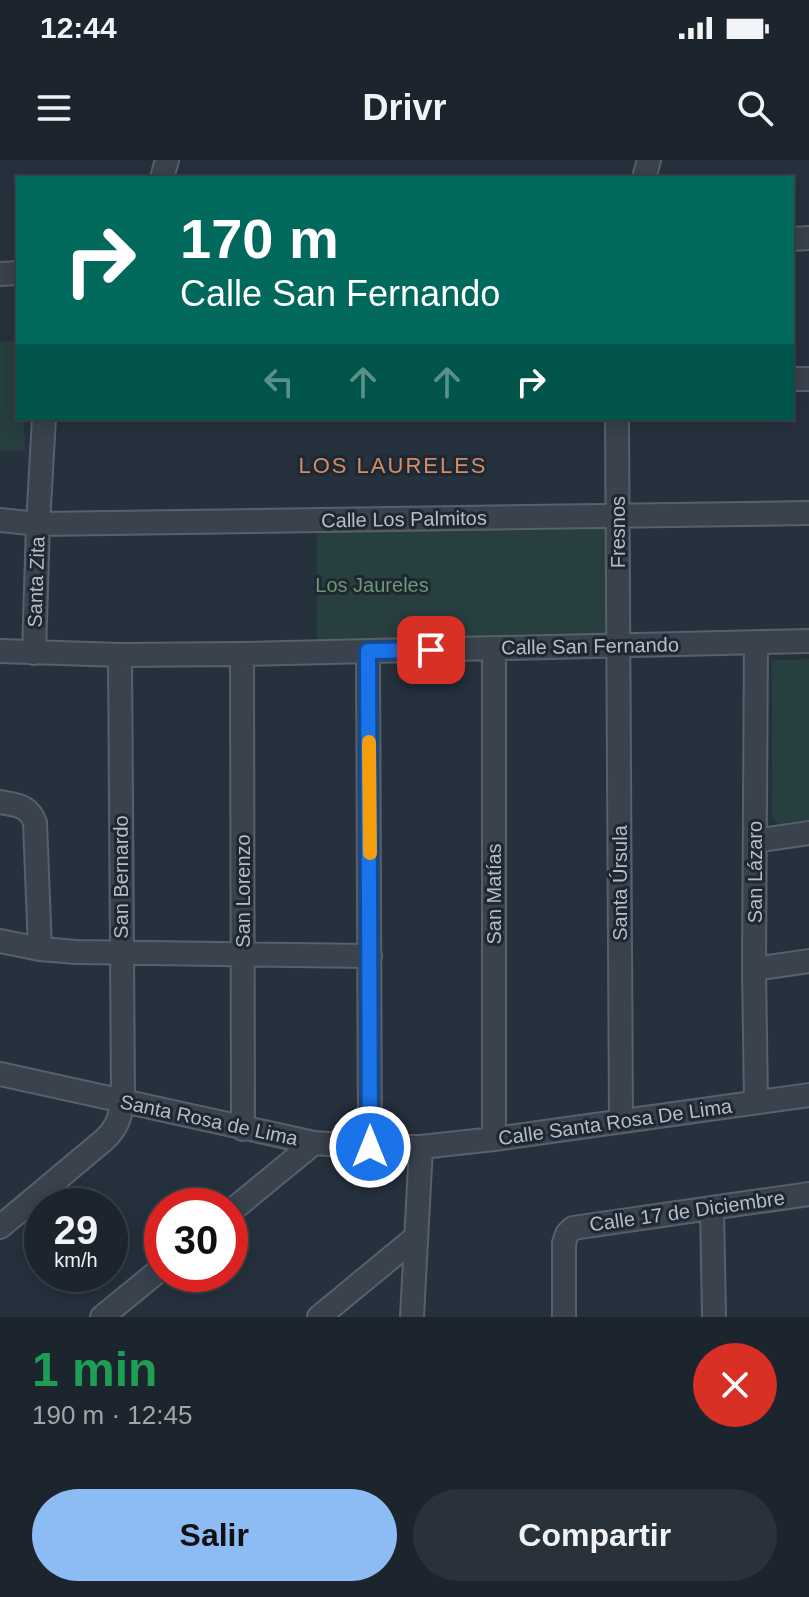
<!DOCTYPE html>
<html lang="es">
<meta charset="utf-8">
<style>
body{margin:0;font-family:Arial,sans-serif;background:#29313a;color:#f1f3f6;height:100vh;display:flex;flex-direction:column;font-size:30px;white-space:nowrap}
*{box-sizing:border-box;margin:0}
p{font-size:26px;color:#a0a5aa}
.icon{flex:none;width:44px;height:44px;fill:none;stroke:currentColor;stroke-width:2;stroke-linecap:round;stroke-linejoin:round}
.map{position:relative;height:1157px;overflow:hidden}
.details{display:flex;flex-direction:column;background:#1c252e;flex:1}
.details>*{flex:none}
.guide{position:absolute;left:16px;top:16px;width:778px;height:244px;border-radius:0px;box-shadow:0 4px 20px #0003,0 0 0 2px #3a424a;background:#00695c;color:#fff;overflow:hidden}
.speed{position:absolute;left:24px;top:1028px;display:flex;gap:16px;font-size:40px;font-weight:700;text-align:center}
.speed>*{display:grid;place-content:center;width:104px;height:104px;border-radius:50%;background:#1c252e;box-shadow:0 4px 20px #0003,0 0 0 2px #3a424a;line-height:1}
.speed small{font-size:20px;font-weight:400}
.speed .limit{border:12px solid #d22;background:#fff;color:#111}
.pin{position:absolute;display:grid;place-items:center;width:68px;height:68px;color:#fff;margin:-34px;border-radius:16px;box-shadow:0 4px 12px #0006}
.me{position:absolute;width:88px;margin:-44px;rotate:0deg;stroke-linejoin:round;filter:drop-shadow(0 0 6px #0008)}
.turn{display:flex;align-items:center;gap:28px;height:168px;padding:0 32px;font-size:36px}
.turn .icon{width:104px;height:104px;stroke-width:2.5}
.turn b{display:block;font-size:56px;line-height:68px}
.lanes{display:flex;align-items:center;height:76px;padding:0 32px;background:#0003;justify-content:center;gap:40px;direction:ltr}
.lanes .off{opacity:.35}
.round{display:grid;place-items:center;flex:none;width:84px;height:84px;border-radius:42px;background:#29313a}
.head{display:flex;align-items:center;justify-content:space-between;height:136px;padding:0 32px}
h1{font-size:48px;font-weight:800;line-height:60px;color:#1e9e55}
.cta{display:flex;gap:16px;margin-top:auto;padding:16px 32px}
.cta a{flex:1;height:92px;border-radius:48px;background:#8dbbf4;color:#111;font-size:32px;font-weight:800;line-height:92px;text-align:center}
.cta a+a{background:#29313a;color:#f1f3f6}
.status{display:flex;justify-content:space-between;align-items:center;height:56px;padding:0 40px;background:#1c252e;direction:ltr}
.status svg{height:22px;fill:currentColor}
header{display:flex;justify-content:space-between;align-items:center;height:104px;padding:0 32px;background:#1c252e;font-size:36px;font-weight:800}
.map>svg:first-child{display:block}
</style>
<div class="status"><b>12:44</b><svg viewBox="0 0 49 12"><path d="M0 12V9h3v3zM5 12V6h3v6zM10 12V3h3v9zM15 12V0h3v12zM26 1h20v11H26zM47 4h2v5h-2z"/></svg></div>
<header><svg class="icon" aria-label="menu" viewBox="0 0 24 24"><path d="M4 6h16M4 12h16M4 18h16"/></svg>Drivr<svg class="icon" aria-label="search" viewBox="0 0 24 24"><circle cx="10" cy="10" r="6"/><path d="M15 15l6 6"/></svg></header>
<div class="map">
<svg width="809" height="1157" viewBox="0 0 809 1157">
<rect width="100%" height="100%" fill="#25313d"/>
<!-- green -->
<path fill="#283f3f" d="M0,181H18V258H24L25,290L0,291Z
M604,367L607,476L317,481V371Z
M809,499V661L781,666L772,657V500Z"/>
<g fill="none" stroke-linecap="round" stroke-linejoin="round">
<defs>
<path id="street" d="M162,18L167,0
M644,18L649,0
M792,79L809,78
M0,114L18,113
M792,219H809
M617,258L621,961
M0,360L38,364L809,353
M494,488V979
M0,491L120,495L242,494L809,481
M368,491L370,987
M34,493L38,364L44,258
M242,494L243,969
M0,642C16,645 29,645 35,663L40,789
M755,681L809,673
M0,781L40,789L77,792L370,796
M754,809L809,801
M0,914L314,983L370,987H421L494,979L809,935
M756,942L754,809L756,482
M712,1048L714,1157
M230,1052L314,983
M0,1067L104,980C117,968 120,958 123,940L120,495
M102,1157L162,1108
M319,1157L416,1077
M412,1157L421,987
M564,1157V1083L567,1074L573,1068L809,1034"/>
</defs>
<!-- street casing -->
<use href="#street" stroke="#57606b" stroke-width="26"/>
<!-- street -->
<use href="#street" stroke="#39424d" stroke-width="22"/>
</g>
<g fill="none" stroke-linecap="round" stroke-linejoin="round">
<defs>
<path id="route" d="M370,987L368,491L431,490"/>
</defs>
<!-- route casing -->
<use href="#route" stroke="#114b97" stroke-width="20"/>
<!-- route -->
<use href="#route" stroke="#1a73e8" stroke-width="14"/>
<!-- slow -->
<path stroke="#f59e0b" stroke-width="14" d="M369,582L370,693"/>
</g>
<g text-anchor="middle" stroke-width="6" stroke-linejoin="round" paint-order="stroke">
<!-- street labels -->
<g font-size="20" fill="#b4bdc8" stroke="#1e2732">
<text transform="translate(404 359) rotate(-1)" y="7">Calle Los Palmitos</text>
<text transform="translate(618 372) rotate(-90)" y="7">Fresnos</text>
<text transform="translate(36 422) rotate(-88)" y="7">Santa Zita</text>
<text transform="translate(590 486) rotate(-1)" y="7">Calle San Fernando</text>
<text transform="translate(755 712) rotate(-90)" y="7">San Lázaro</text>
<text transform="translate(121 717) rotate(-90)" y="7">San Bernardo</text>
<text transform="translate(620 723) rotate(-90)" y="7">Santa Úrsula</text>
<text transform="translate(243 731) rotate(-90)" y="7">San Lorenzo</text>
<text transform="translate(494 734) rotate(-90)" y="7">San Matías</text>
<text transform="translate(209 960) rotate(12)" y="7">Santa Rosa de Lima</text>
<text transform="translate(615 962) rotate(-8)" y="7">Calle Santa Rosa De Lima</text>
<text transform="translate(687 1051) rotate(-8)" y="7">Calle 17 de Diciembre</text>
</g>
<!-- park labels -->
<g font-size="20" fill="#6c9874" stroke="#1e2732">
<text x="372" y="432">Los Jaureles</text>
</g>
<!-- neighbourhood labels -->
<g font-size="22" letter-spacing="2" fill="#d18e66" stroke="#1e2732">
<text x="393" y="313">LOS LAURELES</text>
</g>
</g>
</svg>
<div class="speed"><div>29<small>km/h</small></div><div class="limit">30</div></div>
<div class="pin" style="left:431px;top:490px;background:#d93025"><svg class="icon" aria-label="arrive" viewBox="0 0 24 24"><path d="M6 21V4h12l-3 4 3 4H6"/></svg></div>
<svg class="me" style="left:370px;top:987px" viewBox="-20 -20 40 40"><circle r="17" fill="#1a73e8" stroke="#fff" stroke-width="3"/><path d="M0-11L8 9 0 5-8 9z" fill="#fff"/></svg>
<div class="guide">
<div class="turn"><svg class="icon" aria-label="right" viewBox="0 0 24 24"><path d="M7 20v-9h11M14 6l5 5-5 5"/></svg><div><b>170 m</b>Calle San Fernando</div></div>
<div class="lanes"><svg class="icon off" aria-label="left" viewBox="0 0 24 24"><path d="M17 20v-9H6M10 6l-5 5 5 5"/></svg><svg class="icon off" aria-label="ahead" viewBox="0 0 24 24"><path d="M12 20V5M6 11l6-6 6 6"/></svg><svg class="icon off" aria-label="ahead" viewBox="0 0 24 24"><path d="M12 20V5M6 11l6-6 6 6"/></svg><svg class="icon" aria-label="right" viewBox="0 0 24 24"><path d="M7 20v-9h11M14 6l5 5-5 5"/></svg></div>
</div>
</div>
<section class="details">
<div class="head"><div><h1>1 min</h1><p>190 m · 12:45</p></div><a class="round" style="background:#d93025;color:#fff"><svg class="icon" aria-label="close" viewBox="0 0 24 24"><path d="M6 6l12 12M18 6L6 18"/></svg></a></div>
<div class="cta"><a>Salir</a><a>Compartir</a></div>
</section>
